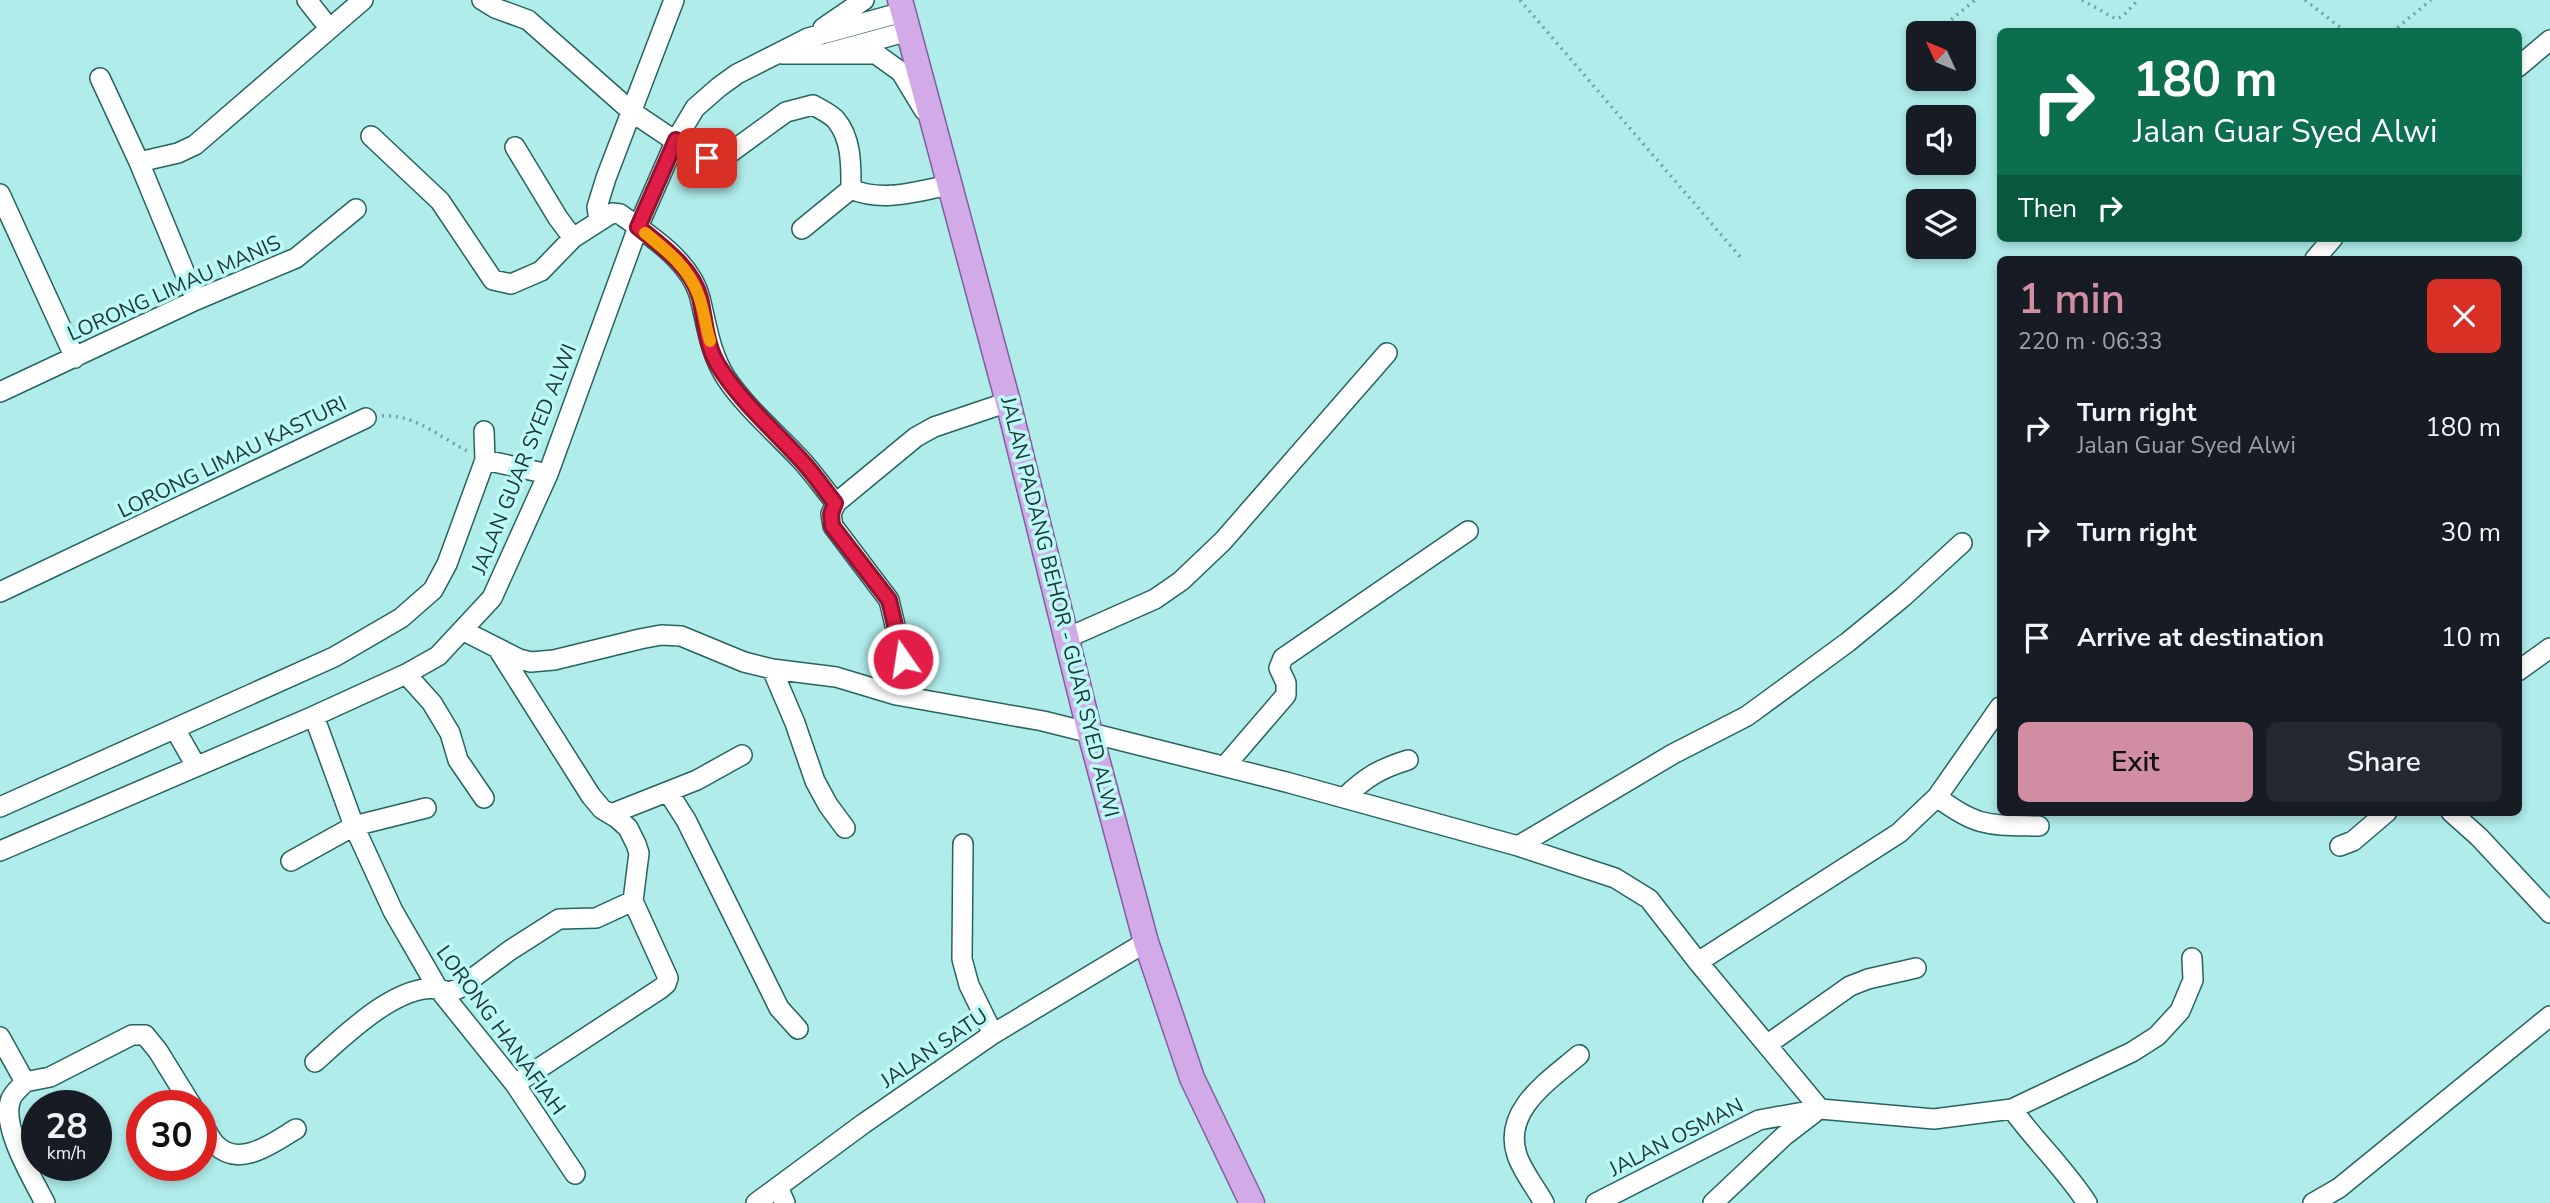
<!DOCTYPE html>
<meta charset="utf-8">
<style>
body{margin:0;font-family:"Nunito Sans",sans-serif;background:#242831;color:#f1f3f6;height:100vh;display:flex;flex-direction:column;font-size:26px;white-space:nowrap}
*{box-sizing:border-box;margin:0}
p{font-size:23px;color:#9ea1a6}
.icon{flex:none;width:38px;height:38px;fill:none;stroke:currentColor;stroke-width:2;stroke-linecap:round;stroke-linejoin:round}
.map{position:relative;flex:1;overflow:hidden}
.details{position:absolute;left:1997px;top:256px;width:525px;height:560px;display:flex;flex-direction:column;background:#171b24;border-radius:10px;box-shadow:0 4px 10px #0003}
.details>*{flex:none}
.top-card{position:absolute;left:1997px;top:28px;width:525px;height:214px;border-radius:10px;box-shadow:0 4px 10px #0003;background:#0b6e4f;color:#fff;overflow:hidden}
.needle{width:46px;rotate:314deg}
.controls{position:absolute;left:1906px;top:21px;display:grid;gap:14px}
.controls a{display:grid;place-items:center;width:70px;height:70px;border-radius:10px;background:#171b24;box-shadow:0 4px 10px #0003;font-size:35px}
.speed{position:absolute;left:21px;top:1090px;display:flex;gap:14px;font-size:35px;font-weight:700;text-align:center}
.speed>*{display:grid;place-content:center;width:91px;height:91px;border-radius:50%;background:#171b24;box-shadow:0 4px 10px #0003;line-height:1}
.speed small{font-size:18px;font-weight:400}
.speed .limit{border:10px solid #d22;background:#fff;color:#111}
.pin{position:absolute;display:grid;place-items:center;width:60px;height:60px;color:#fff;margin:-30px;border-radius:14px;box-shadow:0 4px 10px #0006}
.me{position:absolute;width:77px;margin:-38px;rotate:347deg;stroke-linejoin:round;filter:drop-shadow(0 0 5px #0008)}
.turn{display:flex;align-items:center;gap:24px;height:147px;padding:0 21px;font-size:32px}
.turn .icon{width:91px;height:91px;stroke-width:2.5}
.turn b{display:block;font-size:49px;line-height:60px}
.then{display:flex;align-items:center;height:66px;padding:0 21px;background:#0003;gap:14px;font-size:26px}
.round{display:grid;place-items:center;flex:none;width:74px;height:74px;border-radius:10px;background:#242831}
.head{display:flex;align-items:center;justify-content:space-between;height:119px;padding:0 21px}
h1{font-size:42px;font-weight:600;line-height:52px;color:#d18ea3}
.primary-button{display:flex;gap:14px;margin-top:auto;padding:14px 21px}
.primary-button a{flex:1;height:80px;border-radius:10px;background:#d18ea3;color:#111;font-size:28px;font-weight:600;line-height:80px;text-align:center}
.primary-button a+a{background:#242831;color:#f1f3f6}
ul{padding:0;list-style:none}
li{display:flex;align-items:center;gap:21px;height:105px;padding:0 21px}
li div{flex:1}
li b{display:block;font-size:26px}
li em{font-style:normal}
.map>svg:first-child{display:block}
</style>
<div class="map">
<svg width="2550" height="1203" viewBox="0 0 2550 1203">
<rect width="100%" height="100%" fill="#afecea"/>
<g fill="none" stroke-linecap="round" stroke-linejoin="round">
<defs>
<path id="minor" d="M307,0L329,28
M482,0L495,8L528,20L632,112L690,151L707,158L727,155L786,112L813,105C820,109 831,114 836,120C852,139 851,166 851,189L802,229
M823,28L864,0
M782,54H824L909,31
M824,54H876L901,72L924,110
M2518,67L2550,40
M100,78L139,162L196,300
M371,136L440,201L493,280L511,284L541,271L573,238L612,213L620,214C649,235 691,261 700,298C707,326 710,353 726,378C747,409 777,434 802,461C814,474 824,489 836,503L831,514L833,526L889,600L903,659L896,695
M515,147L558,218L573,238
M139,162L178,153L195,145L363,0
M851,189C883,203 917,191 950,185
M0,194L75,358
M599,221L597,207L606,178L674,0
M2315,259L2333,238
M0,392L196,300L296,258L356,209
M485,460L548,474
M836,503L916,437L934,427L1008,402
M0,592L366,418
M464,631L519,659L531,662L554,660L640,639L661,635L681,636L744,662L772,669L836,677L896,695L1043,721L1286,782L1518,846L1615,878L1649,899L1698,962L1820,1109
M1067,638L1155,599L1181,581L1223,541L1387,353
M498,649L591,796L602,809L617,818L628,828L636,844L639,853L633,901L668,978L666,984L660,989L515,1084
M772,669L795,723L815,781L828,805L845,828
M2518,671L2550,648
M406,674L432,703L450,733L458,760L484,798
M314,716L354,826L393,911L437,987L515,1084L575,1174
M175,729L196,766
M1225,766L1286,695V683L1279,668L1283,658L1468,531
M668,792L686,820L779,1008L798,1029
M1937,797C1978,828 1990,825 2039,826
M1344,798C1366,777 1379,769 1408,760
M0,807L334,657L401,618L433,590L447,564L485,460L484,431
M2451,812L2479,837L2550,913
M611,814L697,780L742,755
M963,844L962,959L969,985L993,1034
M1518,846L1673,754L1747,716L1848,642L1903,597L1962,543
M2340,846L2353,841L2387,812
M0,851L314,716L406,674L438,656L492,598L548,474L638,227L676,140L695,108L719,87L737,74L808,38L903,12
M291,861L354,826L426,808
M1698,962L1899,833L1937,797L2000,707
M0,1037L25,1082L50,1077L132,1035H145L158,1051L192,1106
M1768,1044L1850,986L1868,979L1916,968
M315,1062C344,1036 407,973 448,992L458,989L509,951L559,919L596,918L633,901
M25,1082C21,1087 13,1093 11,1099C0,1126 33,1179 45,1203
M2012,1109C2036,1142 2065,1169 2087,1203
M201,1122C206,1129 210,1139 216,1145C240,1169 274,1142 296,1129
M778,1187L785,1203
M756,1203L863,1124L993,1034L1146,942
M1544,1203C1536,1188 1522,1171 1517,1155C1502,1110 1550,1080 1579,1055
M1596,1203L1759,1120L1820,1109L1934,1119L2012,1109L2132,1052L2157,1036L2180,1011L2193,980L2192,958
M1713,1203L1784,1136L1814,1113
M2313,1203L2339,1188L2550,1016"/>
<path id="major" d="M900,0L1008,402L1090,733L1146,942L1192,1078L1252,1203"/>
</defs>
<!-- minor casing -->
<use href="#minor" stroke="#266361" stroke-width="22"/>
<!-- major casing -->
<use href="#major" stroke="#805e9f" stroke-width="27"/>
<!-- path -->
<path stroke="#73a1a0" stroke-width="3.5" stroke-dasharray="2 5" stroke-linecap="butt" d="M1520,0L1742,259
M2082,0L2116,19L2123,16L2138,0
M2305,0L2346,32
M2392,32L2431,0
M1935,33L1975,0
M1908,56L1918,47
M382,416C412,413 442,438 467,451"/>
<!-- minor -->
<use href="#minor" stroke="#fff" stroke-width="19"/>
<!-- major -->
<use href="#major" stroke="#d2aae7" stroke-width="24"/>
</g>
<g fill="none" stroke-linecap="round" stroke-linejoin="round">
<defs>
<path id="route" d="M707,158L690,151L676,140L638,227C661,246 692,267 700,298C705,320 706,346 718,365C740,401 774,430 802,461C814,474 824,489 835,503L831,514L832,526L889,600L903,659"/>
</defs>
<!-- route casing -->
<use href="#route" stroke="#92132f" stroke-width="18"/>
<!-- route -->
<use href="#route" stroke="#e11d48" stroke-width="12"/>
<!-- slow -->
<path stroke="#f59e0b" stroke-width="12" d="M645,233C666,250 688,267 698,294C704,308 705,326 710,341"/>
</g>
<g text-anchor="middle" stroke-width="7" stroke-linejoin="round" paint-order="stroke">
<!-- street labels -->
<g font-size="21" fill="#203938" stroke="#bcfaf7">
<text transform="translate(174 288) rotate(-24)" y="7">LORONG LIMAU MANIS</text>
<text transform="translate(232 457) rotate(-26)" y="7">LORONG LIMAU KASTURI</text>
<text transform="translate(524 459) rotate(-68)" y="7">JALAN GUAR SYED ALWI</text>
<text transform="translate(1060 607) rotate(76)" y="7">JALAN PADANG BEHOR - GUAR SYED ALWI</text>
<text transform="translate(501 1030) rotate(54)" y="7">LORONG HANAFIAH</text>
<text transform="translate(934 1048) rotate(-34)" y="7">JALAN SATU</text>
<text transform="translate(1676 1137) rotate(-27)" y="7">JALAN OSMAN</text>
</g>
</g>
</svg>
<div class="controls">
<a><svg class="needle" viewBox="-14 -14 28 28"><path d="M0-13l5 13h-10z" fill="#e53935"/><path d="M0 13l5-13h-10z" fill="#9ea1a6"/></svg></a>
<a><svg class="icon" aria-label="sound" viewBox="0 0 24 24"><path d="M4 9h4l5-4v14l-5-4H4zM17 9q2 3 0 6"/></svg></a>
<a><svg class="icon" aria-label="layers" viewBox="0 0 24 24"><path d="M12 4l9 5-9 5-9-5zM3 14l9 5 9-5"/></svg></a>
</div>
<div class="speed"><div>28<small>km/h</small></div><div class="limit">30</div></div>
<div class="pin" style="left:707px;top:158px;background:#d93025"><svg class="icon" aria-label="arrive" viewBox="0 0 24 24"><path d="M6 21V4h12l-3 4 3 4H6"/></svg></div>
<svg class="me" style="left:903px;top:659px" viewBox="-20 -20 40 40"><circle r="17" fill="#e11d48" stroke="#fff" stroke-width="3"/><path d="M0-11L8 9 0 5-8 9z" fill="#fff"/></svg>
<div class="top-card">
<div class="turn"><svg class="icon" aria-label="right" viewBox="0 0 24 24"><path d="M7 20v-9h11M14 6l5 5-5 5"/></svg><div><b>180 m</b>Jalan Guar Syed Alwi</div></div>
<div class="then">Then<svg class="icon" aria-label="right" viewBox="0 0 24 24"><path d="M7 20v-9h11M14 6l5 5-5 5"/></svg></div>
</div>
<section class="details">
<div class="head"><div><h1>1 min</h1><p>220 m · 06:33</p></div><a class="round" style="background:#d93025;color:#fff"><svg class="icon" aria-label="close" viewBox="0 0 24 24"><path d="M6 6l12 12M18 6L6 18"/></svg></a></div>
<ul>
<li><svg class="icon" aria-label="right" viewBox="0 0 24 24"><path d="M7 20v-9h11M14 6l5 5-5 5"/></svg><div><b>Turn right</b><p>Jalan Guar Syed Alwi</p></div><em>180 m</em></li>
<li><svg class="icon" aria-label="right" viewBox="0 0 24 24"><path d="M7 20v-9h11M14 6l5 5-5 5"/></svg><div><b>Turn right</b></div><em>30 m</em></li>
<li><svg class="icon" aria-label="arrive" viewBox="0 0 24 24"><path d="M6 21V4h12l-3 4 3 4H6"/></svg><div><b>Arrive at destination</b></div><em>10 m</em></li>
</ul>
<div class="primary-button"><a>Exit</a><a>Share</a></div>
</section>
</div>
